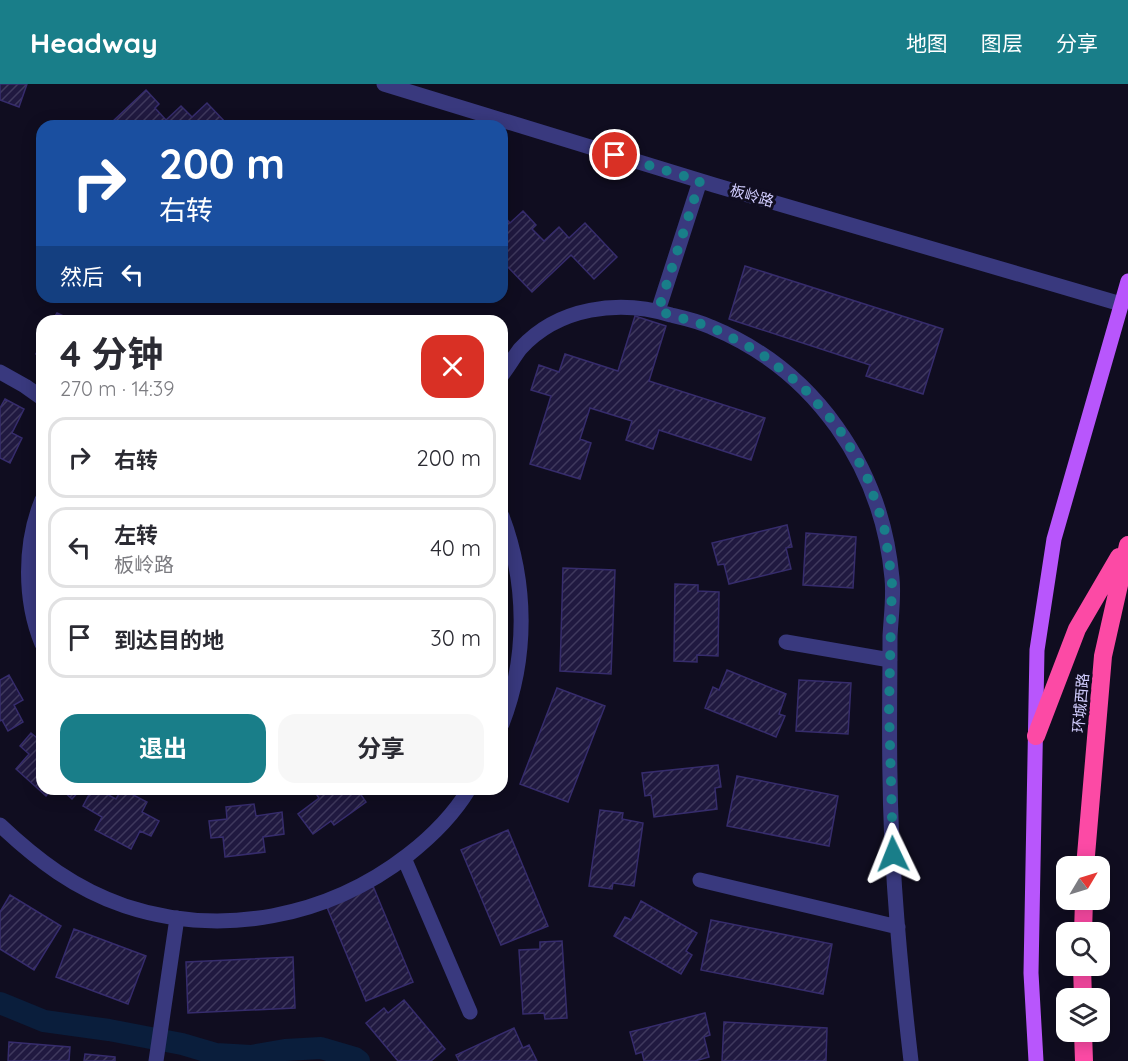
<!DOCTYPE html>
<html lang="zh">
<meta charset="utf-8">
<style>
body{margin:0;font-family:Quicksand,"Noto Sans SC",sans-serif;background:#f7f7f7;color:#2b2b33;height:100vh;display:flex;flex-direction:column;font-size:22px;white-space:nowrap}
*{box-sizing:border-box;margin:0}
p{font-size:20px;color:#7c7c81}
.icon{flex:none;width:33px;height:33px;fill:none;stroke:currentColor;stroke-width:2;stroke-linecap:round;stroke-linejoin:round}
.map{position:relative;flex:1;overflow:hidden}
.drawer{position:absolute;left:36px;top:231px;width:472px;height:480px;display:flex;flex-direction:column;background:#fff;border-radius:18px;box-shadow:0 3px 15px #0003}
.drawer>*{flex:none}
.hud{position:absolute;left:36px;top:36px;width:472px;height:183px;border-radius:18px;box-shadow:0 3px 15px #0003;background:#1a4fa0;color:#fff;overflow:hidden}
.needle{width:39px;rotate:52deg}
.fabs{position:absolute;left:1056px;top:772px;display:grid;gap:12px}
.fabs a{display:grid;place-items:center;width:54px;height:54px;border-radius:12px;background:#fff;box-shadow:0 3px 15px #0003;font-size:30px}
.pin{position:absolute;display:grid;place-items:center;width:51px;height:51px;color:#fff;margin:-26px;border:3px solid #fff;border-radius:50%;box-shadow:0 2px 6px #0007}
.me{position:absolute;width:66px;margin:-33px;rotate:358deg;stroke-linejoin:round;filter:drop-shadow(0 0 4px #0008)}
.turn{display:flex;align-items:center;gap:21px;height:126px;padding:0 24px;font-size:27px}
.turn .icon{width:78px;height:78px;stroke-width:2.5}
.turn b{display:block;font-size:42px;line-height:51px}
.then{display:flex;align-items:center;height:57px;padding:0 24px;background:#0003;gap:12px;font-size:22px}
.round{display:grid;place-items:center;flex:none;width:63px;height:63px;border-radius:18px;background:#f7f7f7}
.head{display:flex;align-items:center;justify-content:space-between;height:102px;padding:0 24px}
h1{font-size:36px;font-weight:700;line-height:45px}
.action{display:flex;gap:12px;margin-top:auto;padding:12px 24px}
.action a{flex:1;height:69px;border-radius:18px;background:#197e89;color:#fff;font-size:24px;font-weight:700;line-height:69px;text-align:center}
.action a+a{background:#f7f7f7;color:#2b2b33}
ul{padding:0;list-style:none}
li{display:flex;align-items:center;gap:18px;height:81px;margin:0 12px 9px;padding:0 12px;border:3px solid #e1e1e2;border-radius:18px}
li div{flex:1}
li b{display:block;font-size:22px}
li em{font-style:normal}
header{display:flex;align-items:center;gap:36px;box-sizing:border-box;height:84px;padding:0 30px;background:#197e89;color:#fff}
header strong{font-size:28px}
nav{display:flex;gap:33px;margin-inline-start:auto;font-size:21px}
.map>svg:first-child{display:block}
</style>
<header>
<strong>Headway</strong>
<nav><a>地图</a><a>图层</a><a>分享</a></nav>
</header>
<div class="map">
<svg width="1128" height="977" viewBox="0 0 1128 977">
<defs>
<pattern id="building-hatch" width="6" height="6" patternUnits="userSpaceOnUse" patternTransform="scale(1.5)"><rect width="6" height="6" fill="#201940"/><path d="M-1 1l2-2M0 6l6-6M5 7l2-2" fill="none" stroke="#3f395d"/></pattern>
</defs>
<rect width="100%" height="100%" fill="#100d20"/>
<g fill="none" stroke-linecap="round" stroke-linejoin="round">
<!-- canal -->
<path stroke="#0a1e3c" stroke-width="22" d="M0,919L44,937L109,946L182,960L216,970L251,972L285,966L321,964L355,974L359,977"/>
</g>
<!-- building -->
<path fill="url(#building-hatch)" stroke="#362c6c" stroke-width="1.5" d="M0,0H27L19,23L0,16Z
M146,6L159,20L155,24L166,36L181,22L192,33L207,19L229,42H111L110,40Z
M523,127L536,141L532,145L544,157L559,143L569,154L585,139L617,173L594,195L571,171L532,208L502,177V130L510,139Z
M745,182L943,245L923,310L866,292L870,281L729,235Z
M57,229L74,237H52Z
M635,232L666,242L649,297L765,334L751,376L659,346L653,365L626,356L632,337L590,324L580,355L591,359L580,395L530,380L551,312L531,306L539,281L559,288L565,270L618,287Z
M42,258V273L36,270Z
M5,315L24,325L12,349L22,354L10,379L0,374V324Z
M787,441L792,463L786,464L791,485L729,500L724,480L718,481L712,459Z
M806,449L856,453L853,504L803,501Z
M563,484L615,486L611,590L560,587Z
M675,500L698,501V507L719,508L718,572L697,571V578L674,577Z
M727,586L786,610L779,630L785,632L776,653L705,624L713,603L719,606Z
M9,591L23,616L14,621L23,638L8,647L2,636L0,637V596Z
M799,596L851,599L848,650L796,647Z
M557,604L605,622L568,718L520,700Z
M31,649L42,658V705H52L46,712L16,685L29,670L20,662Z
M718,681L721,703L715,704L717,725L654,733L651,711L645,712L642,689Z
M737,692L838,712L829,762L727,742Z
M61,705H81L72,715Z
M92,705H97L116,715L122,705L147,718L142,728L159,737L151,752L140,747L131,765L95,746L102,733L83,722Z
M313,705H357L366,718L334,741L331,737L313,750L298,730L319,714Z
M254,720L256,732L282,728L284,750L263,753L265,768L225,773L223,753L211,754L209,737L227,735L226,723Z
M600,726L623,729L622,735L643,739L634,802L613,799L612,805L589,802Z
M508,746L548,842L501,861L461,766Z
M373,802L413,898L366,917L326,821Z
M10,811L61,842L34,886L0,865V828Z
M641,817L697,849L686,867L692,871L681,890L614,852L625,833L631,836Z
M711,836L832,860L823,910L701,886Z
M74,845L146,872L128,920L56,893Z
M562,857L567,934L545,935L544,929L523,930L519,866L540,865V858Z
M293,873L295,924L188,929L186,878Z
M404,916L445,965L431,977H398L366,939L384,924L388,929Z
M705,929L710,951L704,953L709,973L695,977H644L642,968L636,970L630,948Z
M724,938L827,944L826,977H722Z
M514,944L523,964L529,961L537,977H459L456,971Z
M9,958L70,963L69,977H8Z
M85,970L115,973V977H84Z"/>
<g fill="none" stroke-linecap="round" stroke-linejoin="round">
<!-- minor -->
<path stroke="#39397e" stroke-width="15" d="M384,0L714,101L1121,220
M658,227L700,97
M0,288L25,302L42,314
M502,291C508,283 514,273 520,265C558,223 619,215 671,231C684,234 698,237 711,243C815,286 882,383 892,494C894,513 891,533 890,552C890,599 889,647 890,694C891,789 900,883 911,977
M42,416C24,460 24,516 42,560
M502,432C527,499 528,573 502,640
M786,558L890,576
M0,741C37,776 75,805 125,822C222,854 328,833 408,771C431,753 454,730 469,705
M404,774L470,928
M700,796L898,843
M156,977L177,834"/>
<!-- major -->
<path stroke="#b856fc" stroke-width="15" d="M1036,977L1031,889L1037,566L1054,455L1128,197"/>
<!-- highway -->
<path stroke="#fc4aa5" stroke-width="18" d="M1036,652L1077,545L1119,473
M1085,783L1103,572L1128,461
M1083,849L1084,816
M1082,882L1083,915
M1083,948L1084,977"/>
</g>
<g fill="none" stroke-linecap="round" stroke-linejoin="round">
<!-- route -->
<path stroke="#197e89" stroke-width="10" stroke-dasharray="0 18" d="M615,71L700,97L658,227L711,243L759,268L802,302L838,343L866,390L884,442L892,496L889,624L893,770"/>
</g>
<g text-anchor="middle" stroke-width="6" stroke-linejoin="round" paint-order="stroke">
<!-- street labels -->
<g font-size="15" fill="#d1cdfe" stroke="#100d20">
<text transform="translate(752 112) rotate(16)" y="5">板岭路</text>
<text transform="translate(1081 619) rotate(-85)" y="5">环城西路</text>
</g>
</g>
</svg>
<div class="fabs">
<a><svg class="needle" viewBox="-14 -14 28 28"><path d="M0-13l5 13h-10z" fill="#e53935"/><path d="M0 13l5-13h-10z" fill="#7c7c81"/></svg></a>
<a><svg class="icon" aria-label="search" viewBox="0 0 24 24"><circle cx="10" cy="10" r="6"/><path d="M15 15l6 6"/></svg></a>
<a><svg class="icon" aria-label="layers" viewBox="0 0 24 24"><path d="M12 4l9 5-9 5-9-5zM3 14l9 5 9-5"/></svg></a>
</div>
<div class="pin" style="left:615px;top:71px;background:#d93025"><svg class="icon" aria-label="arrive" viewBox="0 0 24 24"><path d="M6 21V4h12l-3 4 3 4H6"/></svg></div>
<svg class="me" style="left:893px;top:770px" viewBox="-20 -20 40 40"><path d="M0-17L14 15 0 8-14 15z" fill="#197e89" stroke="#fff" stroke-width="4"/></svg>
<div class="hud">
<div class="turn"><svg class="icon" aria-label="right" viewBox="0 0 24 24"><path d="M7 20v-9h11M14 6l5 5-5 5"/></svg><div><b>200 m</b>右转</div></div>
<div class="then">然后<svg class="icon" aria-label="left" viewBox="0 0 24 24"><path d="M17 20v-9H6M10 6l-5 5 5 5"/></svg></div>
</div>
<section class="drawer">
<div class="head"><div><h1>4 分钟</h1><p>270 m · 14:39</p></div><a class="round" style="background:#d93025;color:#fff"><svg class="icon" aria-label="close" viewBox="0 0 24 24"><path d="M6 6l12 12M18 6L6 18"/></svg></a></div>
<ul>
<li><svg class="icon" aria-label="right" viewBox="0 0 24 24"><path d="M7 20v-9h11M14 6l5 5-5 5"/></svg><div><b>右转</b></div><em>200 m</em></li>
<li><svg class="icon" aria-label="left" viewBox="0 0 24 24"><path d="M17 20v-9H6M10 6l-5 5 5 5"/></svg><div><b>左转</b><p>板岭路</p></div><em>40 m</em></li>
<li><svg class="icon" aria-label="arrive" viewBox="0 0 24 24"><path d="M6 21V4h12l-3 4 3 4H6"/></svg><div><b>到达目的地</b></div><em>30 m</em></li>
</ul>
<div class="action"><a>退出</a><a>分享</a></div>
</section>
</div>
